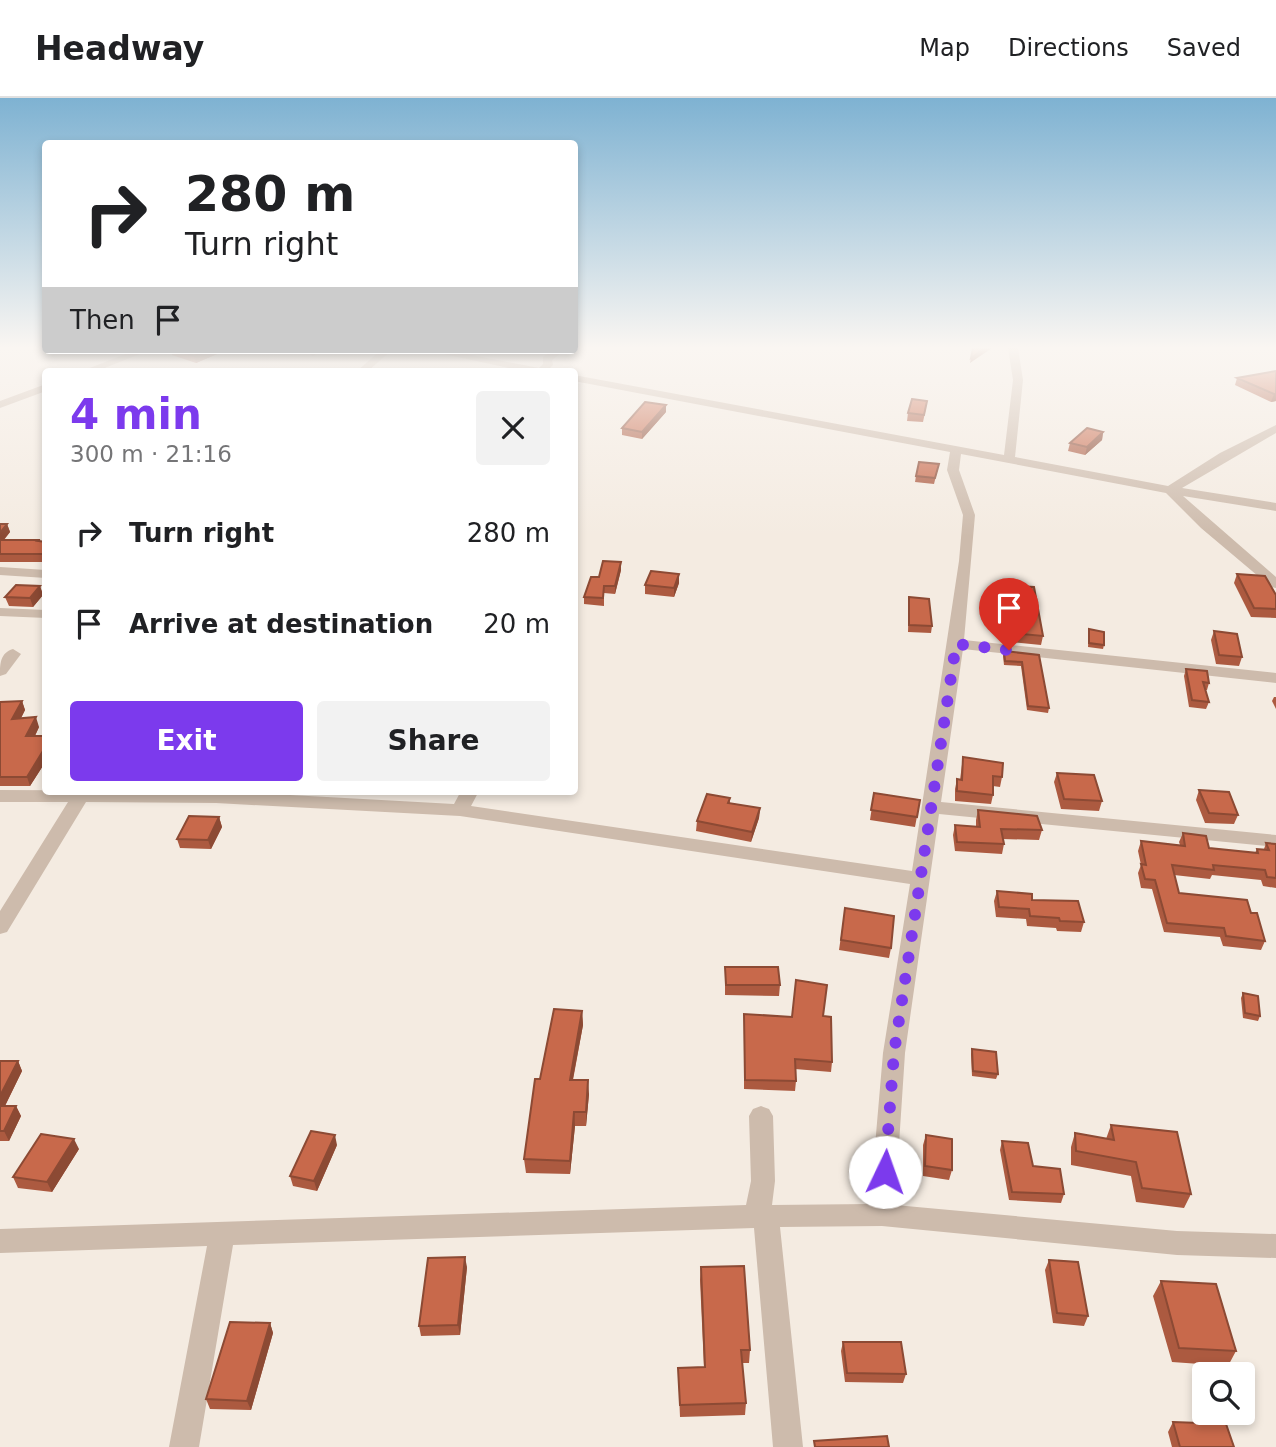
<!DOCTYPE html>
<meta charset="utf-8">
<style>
body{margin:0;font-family:"DejaVu Sans",sans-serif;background:#f2f2f2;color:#202124;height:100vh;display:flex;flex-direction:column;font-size:26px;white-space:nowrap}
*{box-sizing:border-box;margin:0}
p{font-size:23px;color:#757577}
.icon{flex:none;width:38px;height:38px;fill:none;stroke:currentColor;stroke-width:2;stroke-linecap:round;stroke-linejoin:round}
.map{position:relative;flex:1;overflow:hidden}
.details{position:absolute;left:42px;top:270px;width:536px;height:427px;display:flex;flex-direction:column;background:#fff;border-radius:7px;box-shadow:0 4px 10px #0003}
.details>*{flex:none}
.banner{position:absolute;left:42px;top:42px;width:536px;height:214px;border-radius:7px;box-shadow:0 4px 10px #0003;background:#fff;color:#202124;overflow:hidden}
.controls{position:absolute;left:1192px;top:1264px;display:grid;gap:14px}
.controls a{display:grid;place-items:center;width:63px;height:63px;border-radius:7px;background:#fff;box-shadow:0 4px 10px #0003;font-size:35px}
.pin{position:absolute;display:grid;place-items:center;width:60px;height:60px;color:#fff;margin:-72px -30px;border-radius:50% 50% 50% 0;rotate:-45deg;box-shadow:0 0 7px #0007}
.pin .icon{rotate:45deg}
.me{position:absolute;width:77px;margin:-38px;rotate:3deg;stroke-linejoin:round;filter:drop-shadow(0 0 5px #0008)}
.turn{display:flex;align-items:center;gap:24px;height:147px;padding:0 28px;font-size:32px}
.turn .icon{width:91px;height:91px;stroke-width:2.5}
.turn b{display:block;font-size:49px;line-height:60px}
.then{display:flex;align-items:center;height:66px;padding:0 28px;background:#0003;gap:14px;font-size:26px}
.round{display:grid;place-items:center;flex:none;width:74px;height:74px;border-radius:7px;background:#f2f2f2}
.head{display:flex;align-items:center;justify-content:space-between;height:119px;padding:0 28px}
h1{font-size:42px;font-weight:700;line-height:52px;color:#7c3aed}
.primary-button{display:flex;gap:14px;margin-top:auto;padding:14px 28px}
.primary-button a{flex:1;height:80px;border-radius:7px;background:#7c3aed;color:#fff;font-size:28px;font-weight:700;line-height:80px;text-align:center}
.primary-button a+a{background:#f2f2f2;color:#202124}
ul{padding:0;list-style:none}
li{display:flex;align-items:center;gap:21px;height:91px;padding:0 28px}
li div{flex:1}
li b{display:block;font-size:26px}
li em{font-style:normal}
header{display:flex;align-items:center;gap:42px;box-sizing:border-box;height:98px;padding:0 35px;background:#fff;border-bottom:2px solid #e0e0e0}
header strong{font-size:33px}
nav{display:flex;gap:38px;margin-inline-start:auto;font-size:24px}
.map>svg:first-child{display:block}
</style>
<header>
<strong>Headway</strong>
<nav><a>Map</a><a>Directions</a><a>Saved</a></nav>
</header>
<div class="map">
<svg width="1276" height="1349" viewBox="0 0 1276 1349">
<rect width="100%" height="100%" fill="#f4ebe1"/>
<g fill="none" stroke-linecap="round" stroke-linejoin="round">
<!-- minor -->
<path fill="#cdbbac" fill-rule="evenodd" d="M1008,250H1018L1023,282L1015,359L1168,388L1220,355L1276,327V335L1182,390L1276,405V413L1183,398L1276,479V490L1271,489L1201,430L1166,395L961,356L959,372L975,417L964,542L1276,575V585L963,551L941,704L1276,737V749L939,716L905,955L895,1107L1177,1133L1276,1136V1160L1177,1157L882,1128L780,1129L803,1349H773L754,1130L233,1147L199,1349H169L207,1148L0,1155V1131L746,1107L751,1083L749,1018L753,1011L761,1008L769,1011L773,1018L775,1083L772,1107L870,1106L883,955L910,786L460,718L216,705L86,704L7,834L0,836V813L68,704H0V692L216,693L454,706L461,693H479L471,708L912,773L959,463L963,417L947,372L950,354L574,283V277L1004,357L1013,282Z
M136,252H150L97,273H82Z
M310,252H321L313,258L308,255Z
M381,252H392L368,273H357Z
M425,252H446L539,270L543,266V259L553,252H565L552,262L553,267L547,273H523Z
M46,286V293L0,310V303Z
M0,469L46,472V480L0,477Z
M0,510L46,512V520L0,518Z
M13,551L21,556L6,576L0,578C0,566 0,555 13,551Z"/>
</g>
<!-- wall -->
<path fill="#ac5a40" d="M171,252H216L217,256L196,265L172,257Z
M1276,273V303L1271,304L1235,287L1237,280Z
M926,310L923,324L907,323L908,315Z
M666,314L642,341L622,337V330Z
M1103,334L1102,342L1085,357L1068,353L1070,345Z
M939,366L934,386L915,384L916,378Z
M0,426H7L10,434L4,442H40V444H46V464H0Z
M621,464V472L615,496L604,495V508L584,506V499L599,479Z
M1237,476L1276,497V520L1251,519L1234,485Z
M679,485L674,499L645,496V487Z
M1000,487L1043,538L1041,547L1010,544L1009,527L1000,526L998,496Z
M40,488L43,497L33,509L9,508L5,499Z
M909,499L932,528L931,535L908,534Z
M1089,531L1104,547L1103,551L1088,549Z
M1214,533L1242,559L1239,568L1216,566L1211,542Z
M1004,553L1039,557L1049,610L1048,615L1027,612L1021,568L1004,567L1003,558Z
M1186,571L1209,585L1207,592H1205L1209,604L1206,611L1189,609L1184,578Z
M1274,599H1276V611L1272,603Z
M22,603L25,612L21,620L39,629L35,638H46V663L30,688H0V604Z
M963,659L1002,679L1000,689L993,688V697L991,706L955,703V691L957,681L960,682Z
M1057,675L1102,703L1099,713L1061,711L1054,684Z
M1199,692L1238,717L1234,726L1205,725L1196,702Z
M874,695L920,702L915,729L870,722Z
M730,700V705L760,710L759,720L751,744L696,733L697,723Z
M978,712L1042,732L1039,742L1003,741L1004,746L1002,756L955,753L953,737L955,727L976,729V722Z
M219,719L222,729L211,751L180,750L177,741Z
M1183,735L1209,750L1255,755L1257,751H1264L1266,745L1276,746V790L1263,788L1261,782L1212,777L1210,781L1174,777L1179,795L1251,815L1265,843L1261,852L1223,848L1220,839L1164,834L1152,791L1141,790L1138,775L1141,767L1138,753L1141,743L1180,747L1179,744Z
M997,793L1032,802L1084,824L1081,834L1057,833L1056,830L1027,828L1026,821L996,819L994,803Z
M845,810L891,850L889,860L839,852Z
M725,869L780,887L779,898L725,897Z
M1243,895L1260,918L1258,923L1243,920L1241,900Z
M582,913L583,927L573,982L589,996L586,1028H575L570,1076L526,1075L524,1061L540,981Z
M744,916L792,919L823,918L832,964L831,974L795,971L796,983L795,993L744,991Z
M972,951L998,976L996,981L972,978L971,956Z
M0,963H18L22,973L5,1008H16L21,1018L9,1043H0Z
M1111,1027L1191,1096L1184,1110L1136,1104L1131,1078L1071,1067V1049L1075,1035L1106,1041Z
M926,1037L952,1072L949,1082L923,1078V1047Z
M1002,1043L1033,1068L1064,1096L1061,1105L1009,1102L1000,1052Z
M337,1047L317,1093L293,1088L290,1078Z
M79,1051L52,1094L18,1090L13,1079Z
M1049,1162L1088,1218L1084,1228L1053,1225L1045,1172Z
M467,1169L460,1237L421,1238L419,1228Z
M701,1169L750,1252L749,1265H742L746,1305L745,1317L680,1319L678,1270L704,1269L700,1182Z
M1161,1183L1236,1253L1228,1268L1172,1264L1153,1198Z
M270,1225L273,1235L251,1312L210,1311L206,1301Z
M843,1244L906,1276L903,1285L845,1284L841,1253Z
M1173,1324L1234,1349H1172L1168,1334Z"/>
<!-- shaded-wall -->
<path fill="#8c4a34" d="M985,250H992L970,265L971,260Z
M209,252H216L217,256L196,265L194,258Z
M1274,296H1276V303L1271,304Z
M666,307V314L642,341V334Z
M1103,334L1102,342L1085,357L1087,349Z
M7,426L10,434L0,446V435Z
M621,464V472L615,496V488Z
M679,476V485L674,499V490Z
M40,488L43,497L33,509L30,500Z
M22,603L25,612L16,630L12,621Z
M36,619L39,629L30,648L26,638Z
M46,648V663L30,688L27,679Z
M760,710L759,720L751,744L752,734Z
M219,719L222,729L211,751L208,742Z
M582,913L583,927L570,996V982Z
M18,963L22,973L0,1018V998Z
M588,982L589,996L586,1028V1014Z
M16,1008L21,1018L9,1043L4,1033Z
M574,1014L575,1028L570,1076V1063Z
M335,1037L337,1047L317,1093L314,1083Z
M74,1041L79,1051L52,1094L47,1084Z
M465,1159L467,1169L460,1237L458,1227Z
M270,1225L273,1235L251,1312L247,1303Z"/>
<!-- building -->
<path fill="#c8694b" stroke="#8c4a34" stroke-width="2" d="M973,250H985L971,260Z
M175,252H209L194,258Z
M1276,273V296H1274L1237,280Z
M912,301L927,303L924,317L908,315Z
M645,304L666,307L642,334L622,330Z
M1087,330L1103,334L1087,349L1070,345Z
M919,364L939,366L935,380L916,378Z
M0,426H7L0,435Z
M0,442H40L38,443L46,444V456H0Z
M603,463L621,464L615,488H604L603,500L584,499L591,479H599Z
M651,473L679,476L674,490L645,487Z
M1237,476L1265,478L1276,497V511L1254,510Z
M16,487L40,488L30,500L5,499Z
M1000,487L1034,489L1043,538L1012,535L1011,518L1002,517Z
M909,499L929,501L932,528L909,527Z
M1089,531L1104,534V547L1089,545Z
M1214,533L1237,536L1242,559L1219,557Z
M1004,553L1039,557L1049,610L1028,608L1022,564L1005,563Z
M1186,571L1207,573L1209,585L1203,584L1209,604L1192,602Z
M22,603L12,621L36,619L26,638H46V648L27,679H0V604Z
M963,659L1003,665L1002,679L993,678V697L957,693V681L962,682Z
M1057,675L1094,677L1102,703L1064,701Z
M1199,692L1229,694L1238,717L1209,715Z
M874,695L920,702L917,719L871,712Z
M707,696L730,700L728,705L760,710L752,734L697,723Z
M978,712L1037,718L1042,732L1001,731L1004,746L957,744L955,727L980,729Z
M189,718L219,719L208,742L177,741Z
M1183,735L1206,738L1209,750L1258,755L1257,751L1269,752L1266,745L1276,746V780L1267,779L1265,772L1213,767L1214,772L1172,767L1179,795L1247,802L1251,815H1257L1265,843L1226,838L1224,830L1167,825L1155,782L1145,781L1141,766L1146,767L1141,743L1185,748Z
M997,793L1032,796V802L1078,803L1084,824L1060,823L1059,820L1030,818L1029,811L999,809Z
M845,810L894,818L891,850L841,842Z
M725,869H778L780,887H726Z
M796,882L827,887L823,918L831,919L832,964L795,961L796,983L745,982L744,916L792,919Z
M1243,895L1258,898L1260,918L1245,915Z
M554,911L582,913L570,982H588L586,1014H574L570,1063L524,1061L535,981H540Z
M972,951L996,954L998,976L973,973Z
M0,963H18L0,998Z
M0,1008H16L4,1033H0Z
M1111,1027L1177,1034L1191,1096L1142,1090L1136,1064L1076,1053L1075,1035L1114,1042Z
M311,1033L335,1037L314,1083L290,1078Z
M41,1036L74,1041L47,1084L13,1079Z
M926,1037L952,1041V1072L925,1068Z
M1002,1043L1028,1045L1033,1068L1060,1071L1064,1096L1012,1094Z
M465,1159L458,1227L419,1228L428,1160Z
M1049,1162L1078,1164L1088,1218L1057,1215Z
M744,1168L750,1252H741L746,1305L680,1307L678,1270L705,1269L701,1169Z
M1161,1183L1216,1186L1236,1253L1179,1250Z
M230,1224L270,1225L247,1303L206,1301Z
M843,1244H901L906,1276L847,1275Z
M1173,1324L1226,1326L1234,1349H1180Z
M887,1338L889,1349H815L814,1343Z"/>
<!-- sky -->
<linearGradient id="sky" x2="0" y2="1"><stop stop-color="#7eb2d2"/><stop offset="0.57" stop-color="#faf6f2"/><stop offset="1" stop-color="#faf6f2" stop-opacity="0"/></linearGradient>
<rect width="1276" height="438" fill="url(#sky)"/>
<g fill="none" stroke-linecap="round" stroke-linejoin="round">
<!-- route -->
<path stroke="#7c3aed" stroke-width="12" stroke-dasharray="0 21.6" d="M885,1074L894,955L956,546L1009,552"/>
</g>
</svg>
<div class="controls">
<a><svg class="icon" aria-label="search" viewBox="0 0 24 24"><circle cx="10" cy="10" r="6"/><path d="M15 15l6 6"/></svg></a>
</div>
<div class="pin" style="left:1009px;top:552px;background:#d93025"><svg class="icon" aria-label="arrive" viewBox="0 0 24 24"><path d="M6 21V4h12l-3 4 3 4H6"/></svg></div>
<svg class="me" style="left:885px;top:1074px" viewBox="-20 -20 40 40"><circle r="19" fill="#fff"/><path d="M0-13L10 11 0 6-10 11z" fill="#7c3aed"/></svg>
<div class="banner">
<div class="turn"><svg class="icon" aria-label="right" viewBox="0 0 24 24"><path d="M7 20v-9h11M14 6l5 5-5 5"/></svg><div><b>280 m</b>Turn right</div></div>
<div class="then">Then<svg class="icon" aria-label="arrive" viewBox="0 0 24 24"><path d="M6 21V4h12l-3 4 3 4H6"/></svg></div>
</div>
<section class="details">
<div class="head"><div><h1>4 min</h1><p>300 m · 21:16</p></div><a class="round"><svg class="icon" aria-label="close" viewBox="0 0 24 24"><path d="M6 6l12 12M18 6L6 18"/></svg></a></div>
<ul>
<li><svg class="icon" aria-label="right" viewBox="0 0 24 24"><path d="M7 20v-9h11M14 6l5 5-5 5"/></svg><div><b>Turn right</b></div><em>280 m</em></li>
<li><svg class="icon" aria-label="arrive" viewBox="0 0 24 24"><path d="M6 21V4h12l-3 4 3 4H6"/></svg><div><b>Arrive at destination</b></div><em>20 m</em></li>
</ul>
<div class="primary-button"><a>Exit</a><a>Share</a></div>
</section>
</div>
